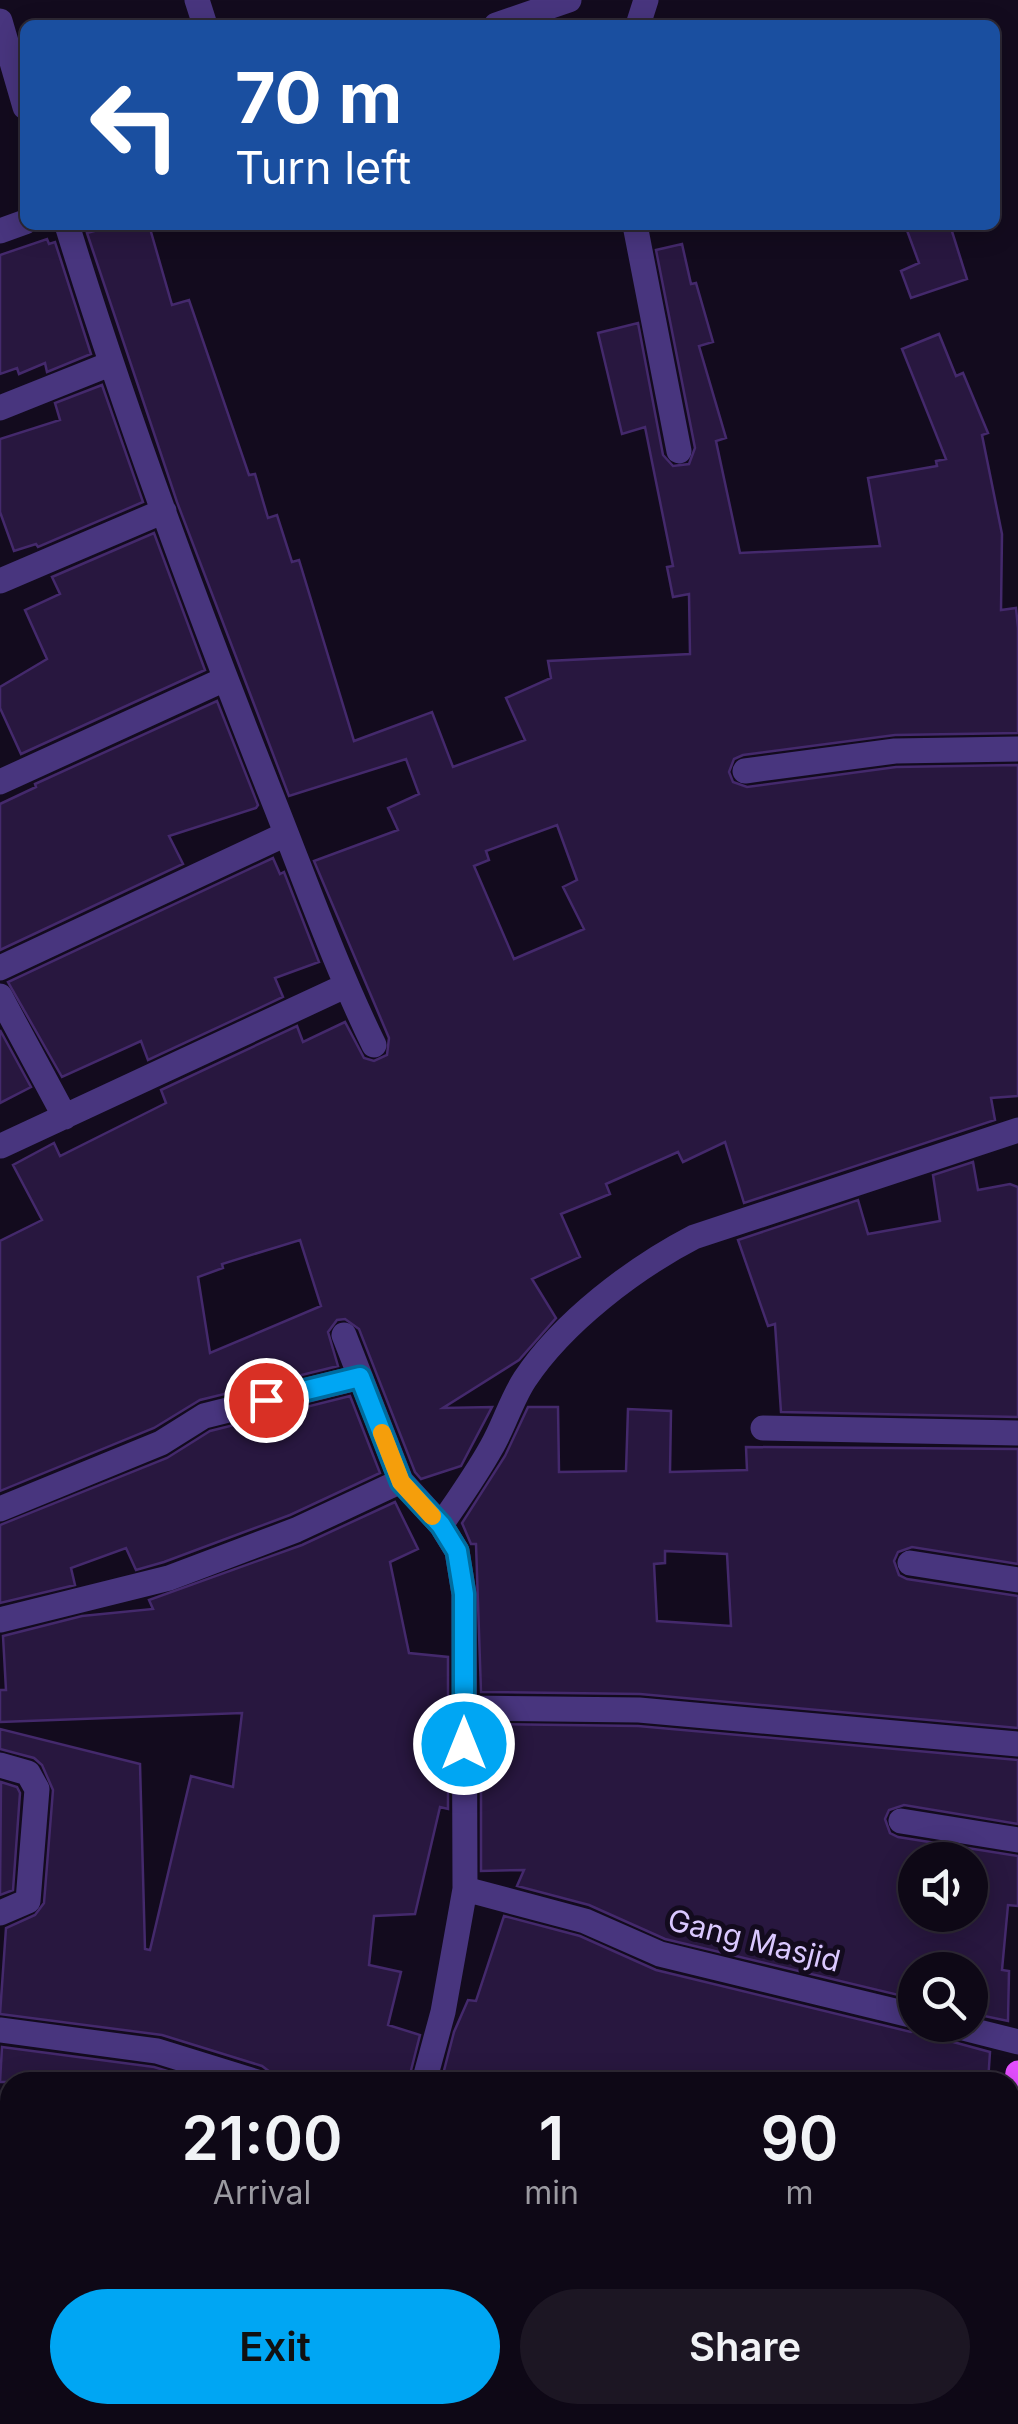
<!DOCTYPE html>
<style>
body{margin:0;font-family:Inter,sans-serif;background:#1c1623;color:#f1f3f6;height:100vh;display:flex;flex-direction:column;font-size:38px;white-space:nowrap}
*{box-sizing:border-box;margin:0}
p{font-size:32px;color:#9b9aa1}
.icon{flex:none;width:55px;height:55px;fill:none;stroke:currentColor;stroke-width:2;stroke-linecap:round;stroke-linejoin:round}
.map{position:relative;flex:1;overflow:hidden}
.details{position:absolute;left:0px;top:2072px;width:1020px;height:352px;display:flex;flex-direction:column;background:#0e0816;border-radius:30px 30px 0 0;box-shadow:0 5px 25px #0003,0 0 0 2px #2e2935}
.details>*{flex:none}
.top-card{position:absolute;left:20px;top:20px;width:980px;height:210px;border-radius:15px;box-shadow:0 5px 25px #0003,0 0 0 2px #2e2935;background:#1a4fa0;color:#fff;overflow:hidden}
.fabs{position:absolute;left:898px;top:1842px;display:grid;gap:20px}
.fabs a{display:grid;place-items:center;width:90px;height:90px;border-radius:50%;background:#0e0816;box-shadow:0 5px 25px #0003,0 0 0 2px #2e2935;font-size:50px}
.pin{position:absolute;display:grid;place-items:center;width:85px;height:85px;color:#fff;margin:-42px;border:5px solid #fff;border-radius:50%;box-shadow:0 2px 10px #0007}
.me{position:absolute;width:110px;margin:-55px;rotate:0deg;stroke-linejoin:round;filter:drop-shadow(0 0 8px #0008)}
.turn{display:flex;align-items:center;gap:35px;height:210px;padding:0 50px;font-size:45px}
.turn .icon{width:130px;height:130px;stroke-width:2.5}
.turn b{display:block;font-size:70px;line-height:85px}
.eta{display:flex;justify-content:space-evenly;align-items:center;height:170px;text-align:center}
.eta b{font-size:60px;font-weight:600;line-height:70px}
.primary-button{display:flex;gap:20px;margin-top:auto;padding:20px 50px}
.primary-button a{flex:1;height:115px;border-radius:60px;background:#00a6f3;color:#111;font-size:40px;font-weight:600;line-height:115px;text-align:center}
.primary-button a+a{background:#1c1623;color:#f1f3f6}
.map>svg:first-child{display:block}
</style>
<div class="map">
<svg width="1018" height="2424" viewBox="0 0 1018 2424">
<rect width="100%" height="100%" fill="#130b1e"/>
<!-- building -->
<path fill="#28173f" stroke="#44296c" stroke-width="2.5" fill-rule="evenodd" d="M116,225H149L172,305L189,300L249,475L255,474L268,518L277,515L292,562L299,560L354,741L432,712L453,767L525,740L506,698L551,678L548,661L690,654L689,594L673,597L667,567L673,566L645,427L622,434L598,333L638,323L663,455L673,466L689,464L695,448L656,250L682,244L691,284L696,283L713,342L699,346L726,438L716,441L740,553L880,546L868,478L937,466L936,461L946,459L902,349L939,334L956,376L963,373L988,433L982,435L1002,534L1001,610L1016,608L1018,628V733L895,735L743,755L734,759L729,772L733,782L747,787L896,767L1018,765V1096L991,1098L995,1120L744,1203L725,1142L683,1162L678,1152L606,1184L610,1194L561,1214L580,1257L532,1279L556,1318L519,1360L443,1408L492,1407L461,1466L421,1479L415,1472L359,1329L345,1319L337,1320L328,1332L338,1366L200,1400L154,1428L0,1491V1241L42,1220L13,1165L54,1143L60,1156L166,1103L161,1090L297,1026L303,1042L345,1022L364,1058L374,1061L387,1055L389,1038L314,861L398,830L388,808L419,794L406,759L289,796L177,502L87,233ZM557,825L577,880L563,887L584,929L514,959L474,866L489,860L486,851ZM300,1240L321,1306L210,1353L198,1277L223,1268L222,1264Z
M905,225H950L967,279L911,298L901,271L919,263Z
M47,239L49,244L55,242L91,354L47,372L45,363L19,374L17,368L0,374V255Z
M102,385L143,502L38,547L36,544L14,551L0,512V439L60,420L55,403Z
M154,533L205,670L21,754L0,708V687L47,659L25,610L60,594L52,577Z
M217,701L258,805L256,808L169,836L183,864L0,950V804L36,787L35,784Z
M273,858L280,874L284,872L319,962L275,978L283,997L148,1060L141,1041L62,1077L8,982Z
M0,1030L31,1087L0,1103Z
M973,1162L978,1190L1010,1184L1018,1187V1417L781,1412L775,1324L768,1326L738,1240L858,1200L868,1234L940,1221L933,1175Z
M350,1396L380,1473L290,1515L164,1562L136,1570L126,1548L71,1568L75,1585L0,1603V1525L167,1458L210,1431Z
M528,1407H558L559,1472L626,1471L628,1409L671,1411L670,1472L747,1470L746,1447L1018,1449V1564L912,1547L898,1552L894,1561L899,1575L907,1579L1018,1596V1728L640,1694L481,1692L476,1544H471L462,1523L505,1456ZM665,1551L727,1554L731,1626L657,1621L654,1564L665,1563Z
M395,1502L418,1549L390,1562L409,1653L448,1657V1809L440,1807L415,1914L374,1916L369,1965L401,1972L388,2025L420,2035L408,2082H273L270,2072L262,2066L162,2035L0,2014L6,1928L35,1915L44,1903L53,1790L42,1765L34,1758L0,1749V1729L140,1764L145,1949L150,1950L191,1776L233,1787L242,1713L0,1722V1690H6L3,1636L82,1616L153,1609L149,1600L302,1545Z
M481,1724L638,1726L1018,1760V1824L904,1805L889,1810L885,1819L890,1833L898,1837L1018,1856V1906L1008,1905L1002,1970L1009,1971L1008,2021L970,2013V1970H915V1999L665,1939L589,1905L517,1886L524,1870L481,1871ZM915,1860H970V1915H915Z
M1,1782L17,1787L20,1793L13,1890L0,1895Z
M504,1916L580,1936L656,1970L911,2032L935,2025L939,2036L946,2040L990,2052L988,2082H441L454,2032L468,2000L476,2001Z
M2,2047L154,2067L204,2082H0Z"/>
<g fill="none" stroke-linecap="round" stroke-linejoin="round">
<!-- lane -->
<path stroke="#48357e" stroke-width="15" d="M1010,2387L1018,2388"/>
<!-- street -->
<path stroke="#48357e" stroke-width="25" d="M197,0L205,25
M0,21L25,107
M496,25L569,0
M638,25L646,0
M67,225C126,417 196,605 270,792C304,877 334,963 374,1045
M635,225L679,451
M0,231L25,222
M0,408L110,364
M0,581L164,511
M745,771L895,751L1018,749
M0,782L225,679
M0,968L286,834
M0,996L65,1117
M1,1146L345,986
M344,1335L401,1481L441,1525L457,1551L464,1594L465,1889L443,2012L424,2082
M763,1428L1018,1433
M0,1509L161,1443L204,1416L360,1377
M441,1525C458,1500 476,1475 491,1448C504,1426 511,1400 525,1379C563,1322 634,1268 694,1237L1018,1130
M910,1563L1018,1580
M0,1620L169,1578L296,1530L401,1481
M465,1708L639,1710L1018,1744
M0,1765L28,1773L37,1789L28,1901L0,1913
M901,1821L1018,1840
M465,1889L585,1921L660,1954L915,2016
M951,2025L1018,2042
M0,2030L157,2051L257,2082
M0,2319L10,2322
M576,2415L600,2424
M174,2424L177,2415"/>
<!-- primary -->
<path stroke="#e44fff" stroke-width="25" d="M1010,2123L1018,2073
M961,2424L962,2415"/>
</g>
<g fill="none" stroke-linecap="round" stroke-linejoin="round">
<defs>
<path id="route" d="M266,1400L360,1377L401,1482L441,1525L457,1551L464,1594V1744"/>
</defs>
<!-- route casing -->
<use href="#route" stroke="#006c9e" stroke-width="25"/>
<!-- route -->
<use href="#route" stroke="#00a6f3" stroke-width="18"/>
<!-- slow -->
<path stroke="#f59e0b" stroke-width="18" d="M382,1433L401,1482L432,1516"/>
</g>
<g text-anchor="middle" stroke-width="10" stroke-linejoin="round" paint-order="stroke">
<!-- street labels -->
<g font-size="30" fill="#dac8ff" stroke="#130b1e">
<text transform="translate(754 1941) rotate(14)" y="10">Gang Masjid</text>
</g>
</g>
</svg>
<div class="fabs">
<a><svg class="icon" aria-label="sound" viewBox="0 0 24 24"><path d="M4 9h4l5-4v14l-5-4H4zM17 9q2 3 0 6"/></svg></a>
<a><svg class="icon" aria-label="search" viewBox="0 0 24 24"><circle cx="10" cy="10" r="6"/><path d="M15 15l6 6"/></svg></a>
</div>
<div class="pin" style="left:266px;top:1400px;background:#d93025"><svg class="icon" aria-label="arrive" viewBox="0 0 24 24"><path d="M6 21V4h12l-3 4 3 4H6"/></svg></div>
<svg class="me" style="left:464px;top:1744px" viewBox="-20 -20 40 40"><circle r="17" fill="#00a6f3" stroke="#fff" stroke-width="3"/><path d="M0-11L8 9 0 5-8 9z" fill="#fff"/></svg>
<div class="top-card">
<div class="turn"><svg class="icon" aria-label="left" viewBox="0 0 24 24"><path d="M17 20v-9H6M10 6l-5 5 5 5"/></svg><div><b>70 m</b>Turn left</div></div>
</div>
<section class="details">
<div class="eta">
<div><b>21:00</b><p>Arrival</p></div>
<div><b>1</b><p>min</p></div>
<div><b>90</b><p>m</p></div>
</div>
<div class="primary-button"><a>Exit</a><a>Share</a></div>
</section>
</div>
